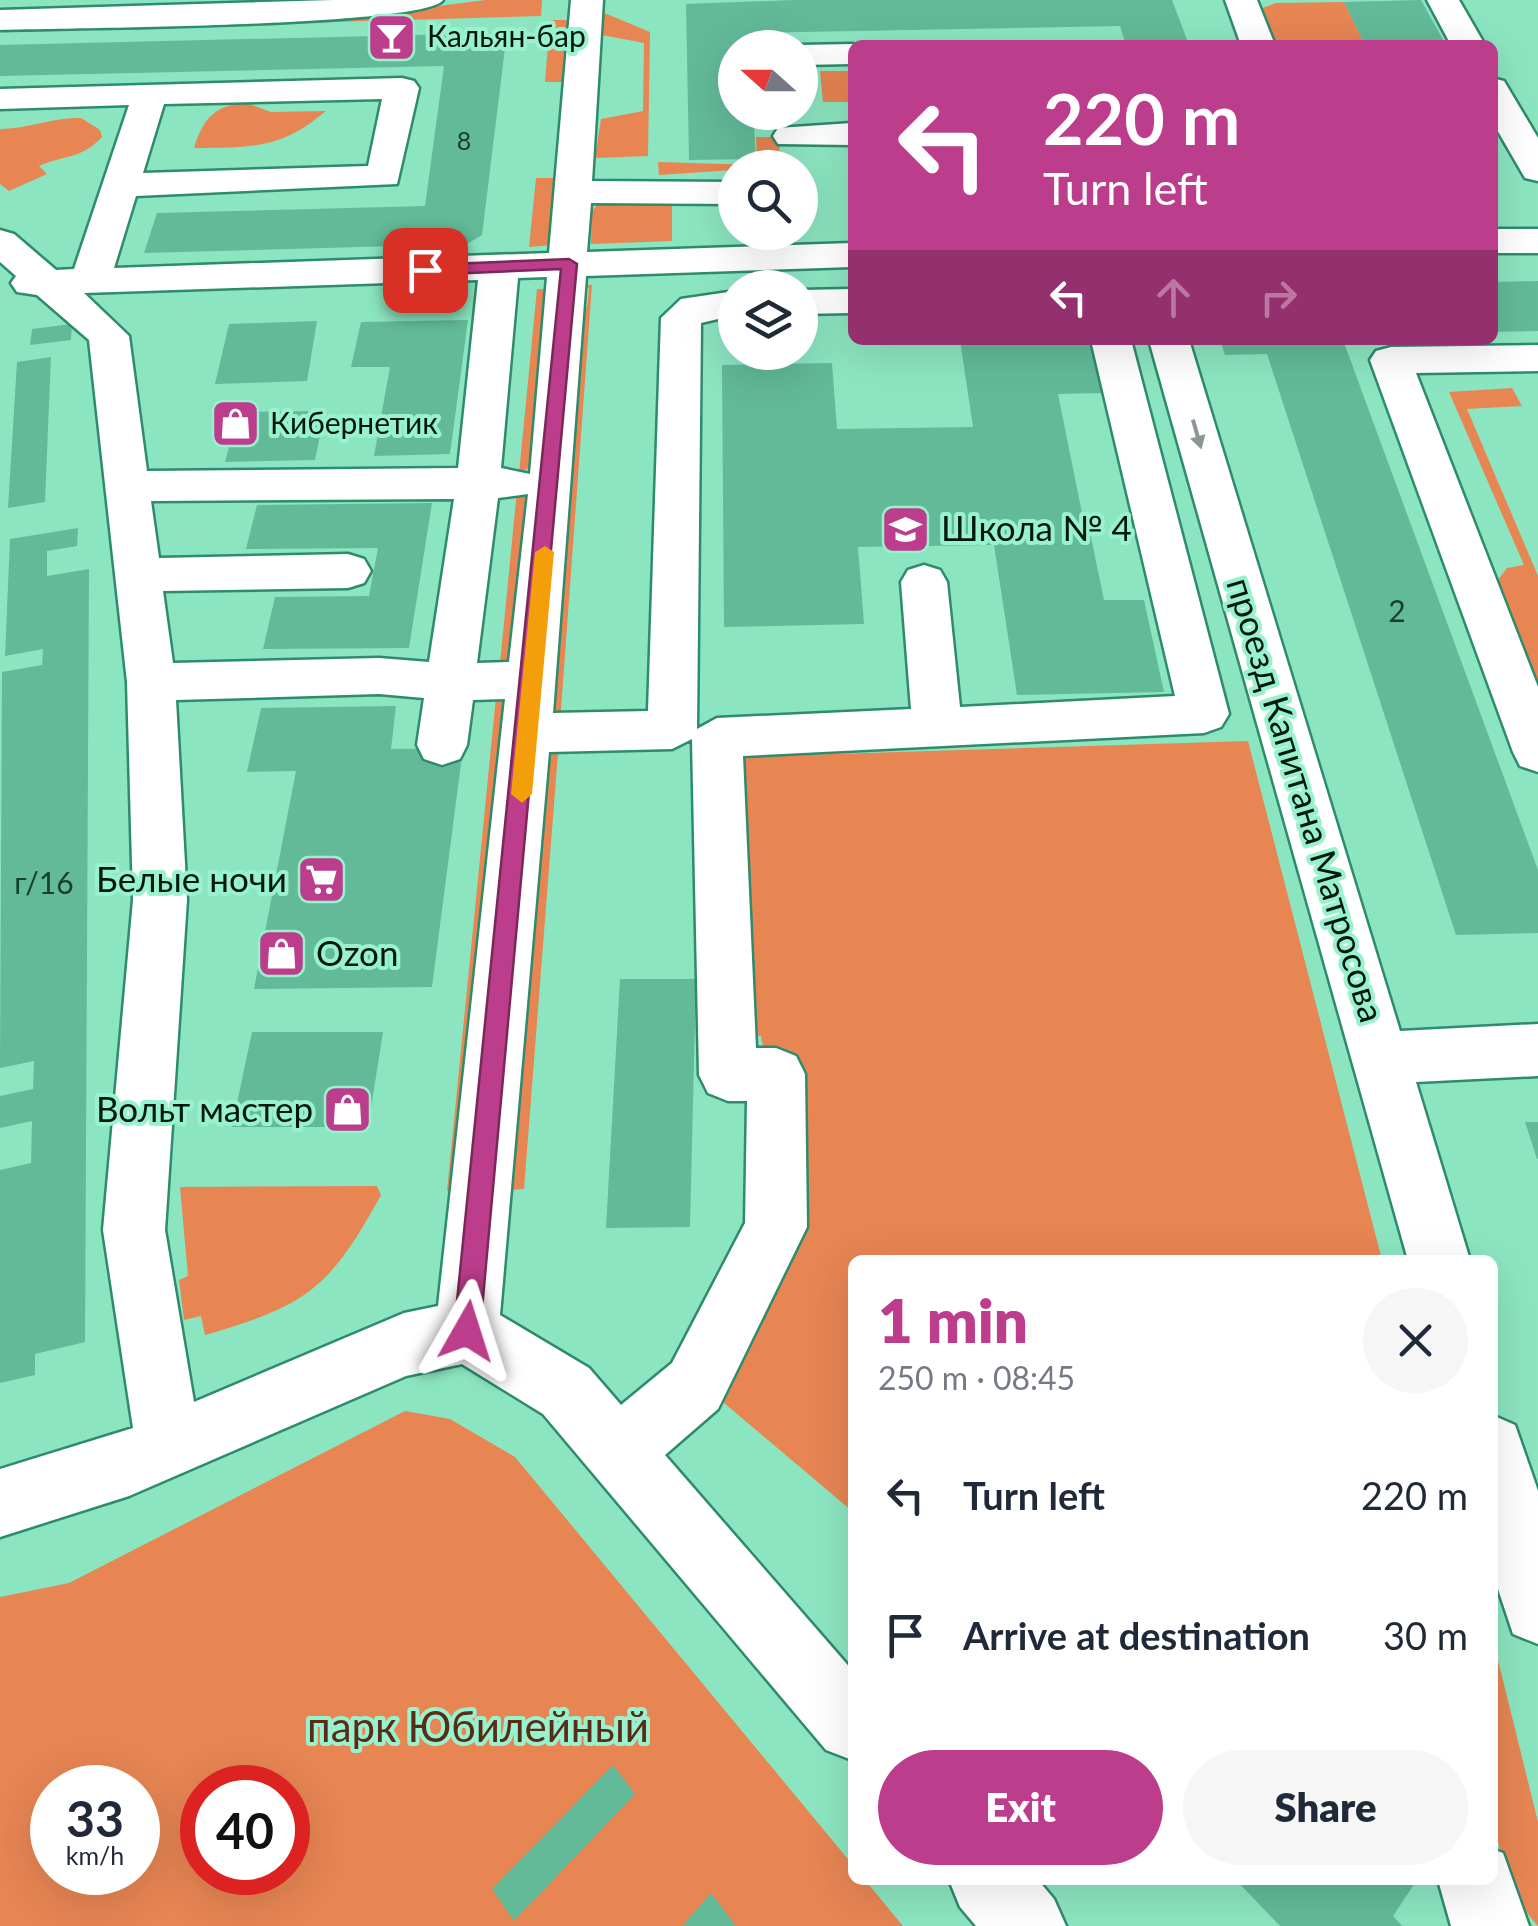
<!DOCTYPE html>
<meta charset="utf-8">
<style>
body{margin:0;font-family:Lato,sans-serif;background:#f6f6f7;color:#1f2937;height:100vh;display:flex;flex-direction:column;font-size:38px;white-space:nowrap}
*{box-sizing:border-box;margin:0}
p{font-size:32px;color:#747a83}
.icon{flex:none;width:55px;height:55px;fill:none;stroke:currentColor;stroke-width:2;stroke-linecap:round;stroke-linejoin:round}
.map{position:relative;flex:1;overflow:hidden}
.side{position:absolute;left:848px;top:1255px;width:650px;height:630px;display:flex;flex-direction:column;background:#fff;border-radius:15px;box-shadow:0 10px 40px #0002}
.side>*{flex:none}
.top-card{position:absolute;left:848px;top:40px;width:650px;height:305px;border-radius:15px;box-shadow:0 10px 40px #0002;background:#bb3d8b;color:#fff;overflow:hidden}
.needle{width:65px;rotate:291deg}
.fabs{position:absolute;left:718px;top:30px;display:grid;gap:20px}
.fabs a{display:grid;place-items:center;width:100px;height:100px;border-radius:50%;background:#fff;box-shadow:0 10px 40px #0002;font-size:50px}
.speed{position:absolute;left:30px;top:1765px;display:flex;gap:20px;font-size:50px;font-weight:700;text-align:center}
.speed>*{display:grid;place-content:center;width:130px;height:130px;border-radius:50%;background:#fff;box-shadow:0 10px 40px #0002;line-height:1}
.speed small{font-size:25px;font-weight:400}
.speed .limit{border:15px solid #d22;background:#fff;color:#111}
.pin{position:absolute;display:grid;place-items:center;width:85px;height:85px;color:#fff;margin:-42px;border-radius:20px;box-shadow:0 5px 15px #0006}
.me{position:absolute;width:110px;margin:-55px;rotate:6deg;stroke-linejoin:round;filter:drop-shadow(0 0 8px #0008)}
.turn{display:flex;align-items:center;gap:35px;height:210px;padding:0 30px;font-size:45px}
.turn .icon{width:130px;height:130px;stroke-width:2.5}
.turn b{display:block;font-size:70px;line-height:85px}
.lanes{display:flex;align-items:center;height:95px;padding:0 30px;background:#0003;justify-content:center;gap:50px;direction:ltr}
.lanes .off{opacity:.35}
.round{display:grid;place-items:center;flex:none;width:105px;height:105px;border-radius:52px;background:#f6f6f7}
.overview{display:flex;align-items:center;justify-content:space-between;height:170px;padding:0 30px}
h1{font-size:60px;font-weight:800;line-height:75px;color:#bb3d8b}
.cta{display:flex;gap:20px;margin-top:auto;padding:20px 30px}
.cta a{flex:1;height:115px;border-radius:60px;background:#bb3d8b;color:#fff;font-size:40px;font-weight:800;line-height:115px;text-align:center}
.cta a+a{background:#f6f6f7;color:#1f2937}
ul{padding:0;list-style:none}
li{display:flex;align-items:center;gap:30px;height:140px;padding:0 30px}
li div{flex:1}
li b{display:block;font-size:38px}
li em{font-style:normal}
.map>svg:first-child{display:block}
</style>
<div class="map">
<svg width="1538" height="1926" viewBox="0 0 1538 1926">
<rect width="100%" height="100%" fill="#8ce5c1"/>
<!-- green -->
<path fill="#e78553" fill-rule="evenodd" d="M486,0H542L541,16L262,24L276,17L391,12Z
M1344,2L1365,45H1274L1260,9L1276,3Z
M602,12L650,32L648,156L595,158L601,119L643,111L644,43L602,35Z
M550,20H569L566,82H545Z
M820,71H852V102H823Z
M249,104L271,112L326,111C280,150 251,147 194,148C203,118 216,103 249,104Z
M81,118L100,130L102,137C82,159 64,155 39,166L47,174L9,191L0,184V129C29,129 52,117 81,118Z
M756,137H779L780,167L659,175L658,162L757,165Z
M536,178H559L551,245L529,247Z
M600,202L672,203V241L591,244L592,211Z
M582,285H592L560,723L546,707L579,307H587L589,289Z
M537,289H552L534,464L519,474Z
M1512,388L1522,406L1467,409L1538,576V685L1497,581L1507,568L1524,565L1449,392Z
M517,490L531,497L512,657L500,664Z
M496,697L507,702L464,1190L447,1191Z
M1248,741L1382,1260H852V1511L710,1391L796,1224L761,1036H738L737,757Z
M558,753L524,1189L507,1190L546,756Z
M377,1186L381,1195C329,1289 308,1305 205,1335L201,1316L184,1320L179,1280L188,1276L180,1187Z
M405,1411L450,1419L515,1457L852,1864V1880H865L903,1926H0V1597L69,1583ZM52,1788H138V1872H52ZM202,1788H288V1872H202Z
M1492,1636L1538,1822V1926C1473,1855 1493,1726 1492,1636Z"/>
<!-- building -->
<path fill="#62ba98" d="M794,0H1172L1189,45H1126L1120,26L749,33V48H735V112H753L756,159L689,160L686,4Z
M1421,0L1446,45H1365L1344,2Z
M499,33L506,40L482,235L467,244L144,253L157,213L425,206L444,66L0,76V45Z
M1538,281V331L1492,332V282Z
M468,320L450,454L374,456L390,367H351L361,322Z
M317,321L307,381L215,384L229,324Z
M72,324L71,340L30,345L32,329Z
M960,340H1092L1104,393L1058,394L1082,513H1086L1104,600H1144L1164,692L1017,695L994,545L858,547L864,624L724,627L722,365L832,363L837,429L973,427Z
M1220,340H1343L1538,870V933L1456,935L1267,354L1225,355Z
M51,357L45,502L8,508L17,362Z
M325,411L315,460L225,462L238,412Z
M432,503L409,648L263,649L275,597L369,596L378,548L246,549L257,505Z
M78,528L77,546L47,551V576L89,569L85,1342L35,1354V1375L0,1383V1170L31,1163L32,1121L0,1128V1096L33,1089L34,1061L0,1068L2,672L42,665L43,649L5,656L10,539Z
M396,706L391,749L463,748L432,987L254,989L296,771L247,772L261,708Z
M620,979H696L690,1227L606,1228Z
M252,1032H383L368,1127H232Z
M1525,1122H1538V1159H1537Z
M613,1765L635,1794L514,1921L492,1889Z
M1236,1880H1417L1393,1916L1402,1926H1280Z
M711,1893L736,1926H682Z"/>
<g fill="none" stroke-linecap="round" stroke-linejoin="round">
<defs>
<path id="minor" d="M333,0H443C425,27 56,28 0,30V10Z
M571,0H603L592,181L735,182V204L591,203L587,252L852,243V267L586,276L553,713L648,711L661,318L681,299L735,291V315L701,323L697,729L717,718L911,709L901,582L908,570L924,565L940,570L947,582L960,707L1175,696L1091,340H1131L1229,714L1221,727L1204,733L743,756L756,1048H776L796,1056L805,1074L807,1227L718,1409L665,1455L852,1670V1760L826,1750L543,1414L462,1364L406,1376L129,1496L0,1537V1469L133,1428L103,1230L133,900L127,682L89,340L37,295L17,292L11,283L16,276L0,262V230L14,234L56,270L74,269L129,105L0,109V89L402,78L414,81L419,88L397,184L136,196L114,268L549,253ZM382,99L368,166L143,173L164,104ZM547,277L530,474L501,468L518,278ZM478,280L458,468L147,471L129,336L84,293ZM528,494L509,662L477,663L498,498ZM454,499L429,662L379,658L173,663L163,591L348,588L364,583L371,571L364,559L348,554L159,558L151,501ZM379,694L424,698L417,745L424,759L442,765L460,759L467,745L473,700L505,699L438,1306L404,1313L194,1402L165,1230L187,900L176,700ZM692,739L699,1075L708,1093L728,1101H747L745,1223L672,1363L621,1405L589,1368L500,1315L549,752L672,749Z
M1225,0H1257L1275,45H1241Z
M1427,0H1459L1485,45H1451Z
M800,45L852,44L857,45H852V64L800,65V48H789Z
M1492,78L1504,81L1538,138V181L1525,178L1492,121Z
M852,123V145L778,144L773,136L778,128Z
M1492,229H1538V253H1492Z
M852,289V313L800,314V290Z
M1149,340H1189L1400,1031L1538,1024V1076L1416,1082L1470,1260H1408Z
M1538,345V371L1416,373L1538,687V772L1520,766L1513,752L1370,360L1376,351L1391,347Z
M1492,1415L1515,1425L1538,1491V1644L1513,1634L1492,1571Z
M1492,1849L1503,1853L1529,1926H1451L1438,1880H1492Z
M949,1880H1038L1054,1899L1066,1926H976L960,1907Z"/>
</defs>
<!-- minor casing -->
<use href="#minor" stroke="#2e8b6b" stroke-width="5"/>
<!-- minor -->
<use href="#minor" fill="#fff" fill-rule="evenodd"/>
</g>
<!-- one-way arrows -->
<defs><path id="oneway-solid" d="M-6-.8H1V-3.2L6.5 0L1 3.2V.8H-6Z" transform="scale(2.5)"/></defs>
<use fill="#8c9793" href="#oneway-solid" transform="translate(1197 434) rotate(74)"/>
<!-- route -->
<path fill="#bb3d8b" stroke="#7a285a" stroke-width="2.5" d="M569,259L577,264L480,1331L476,1340L467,1344L458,1340L454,1331L561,269L425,275L417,270L425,265Z"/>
<!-- slow -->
<path fill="#f59e0b" d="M545,546L554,552L532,794L522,803L511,794L535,552Z"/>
<!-- icons -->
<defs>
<symbol id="bar-square" viewBox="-11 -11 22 22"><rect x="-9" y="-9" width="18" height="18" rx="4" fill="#bb3d8b" stroke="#99f2ce"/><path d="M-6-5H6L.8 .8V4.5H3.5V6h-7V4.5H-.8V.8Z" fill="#fff"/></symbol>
<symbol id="shop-square" viewBox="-11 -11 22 22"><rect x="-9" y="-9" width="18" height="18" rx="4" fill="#bb3d8b" stroke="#99f2ce"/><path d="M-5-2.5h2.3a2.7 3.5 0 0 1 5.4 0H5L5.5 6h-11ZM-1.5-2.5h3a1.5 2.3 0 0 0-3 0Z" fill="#fff"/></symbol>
<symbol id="school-square" viewBox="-11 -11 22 22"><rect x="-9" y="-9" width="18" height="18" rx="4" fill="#bb3d8b" stroke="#99f2ce"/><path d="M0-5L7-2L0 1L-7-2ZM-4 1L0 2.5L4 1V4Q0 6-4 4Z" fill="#fff"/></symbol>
<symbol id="supermarket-square" viewBox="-11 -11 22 22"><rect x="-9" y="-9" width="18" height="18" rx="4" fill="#bb3d8b" stroke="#99f2ce"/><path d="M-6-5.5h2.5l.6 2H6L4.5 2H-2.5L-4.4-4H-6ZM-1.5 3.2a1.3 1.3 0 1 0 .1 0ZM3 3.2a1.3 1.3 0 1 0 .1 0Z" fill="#fff"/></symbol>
</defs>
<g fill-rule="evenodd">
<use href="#bar-square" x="364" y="10" width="55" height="55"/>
<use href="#shop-square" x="208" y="396" width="55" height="55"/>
<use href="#school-square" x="878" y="502" width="55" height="55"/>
<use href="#supermarket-square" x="294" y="852" width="55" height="55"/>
<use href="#shop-square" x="254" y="926" width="55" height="55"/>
<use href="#shop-square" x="320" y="1082" width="55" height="55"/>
</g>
<g text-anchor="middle" stroke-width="8" stroke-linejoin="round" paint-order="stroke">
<!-- far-number labels -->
<g font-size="25" fill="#184031">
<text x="464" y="150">8</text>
</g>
<!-- far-poi labels -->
<g font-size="30" fill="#00180f" stroke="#99f2ce" text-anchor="start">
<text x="427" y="47">Кальян-бар</text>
<text x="270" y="434">Кибернетик</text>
</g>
<!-- number labels -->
<g font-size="30" fill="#184031">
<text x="1397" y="622">2</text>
<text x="44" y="894">г/16</text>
</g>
<!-- poi labels -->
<g font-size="35" fill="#00180f" stroke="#99f2ce" text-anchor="start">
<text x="941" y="541">Школа № 4</text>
<text x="287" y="892" text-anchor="end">Белые ночи</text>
<text x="316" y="966">Ozon</text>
<text x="313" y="1122" text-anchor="end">Вольт мастер</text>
</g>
<!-- street labels -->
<g font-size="35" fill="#00180f" stroke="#99f2ce">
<text transform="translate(1305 800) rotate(73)" y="12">проезд Капитана Матросова</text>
</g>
<!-- near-park labels -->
<g font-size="42" fill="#582c16" stroke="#99f2ce">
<text x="478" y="1742">парк Юбилейный</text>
</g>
</g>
</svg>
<div class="fabs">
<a><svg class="needle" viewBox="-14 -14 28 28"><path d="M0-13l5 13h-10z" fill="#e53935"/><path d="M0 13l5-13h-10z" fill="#747a83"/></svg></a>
<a><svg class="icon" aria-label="search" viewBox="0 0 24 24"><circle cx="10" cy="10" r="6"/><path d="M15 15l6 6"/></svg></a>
<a><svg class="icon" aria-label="layers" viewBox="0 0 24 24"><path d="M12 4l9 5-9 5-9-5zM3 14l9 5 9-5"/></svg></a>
</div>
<div class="speed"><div>33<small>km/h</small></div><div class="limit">40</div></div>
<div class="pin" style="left:425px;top:270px;background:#d93025"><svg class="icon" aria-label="arrive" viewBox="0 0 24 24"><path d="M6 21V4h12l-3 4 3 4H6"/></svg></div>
<svg class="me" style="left:467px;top:1331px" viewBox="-20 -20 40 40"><path d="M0-17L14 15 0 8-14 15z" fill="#bb3d8b" stroke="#fff" stroke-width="4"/></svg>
<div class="top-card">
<div class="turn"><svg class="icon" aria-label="left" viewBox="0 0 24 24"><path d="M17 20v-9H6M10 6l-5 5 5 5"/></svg><div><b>220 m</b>Turn left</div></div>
<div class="lanes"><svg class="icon" aria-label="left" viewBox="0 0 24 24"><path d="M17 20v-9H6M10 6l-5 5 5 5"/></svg><svg class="icon off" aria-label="ahead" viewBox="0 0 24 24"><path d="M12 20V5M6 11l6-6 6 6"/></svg><svg class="icon off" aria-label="right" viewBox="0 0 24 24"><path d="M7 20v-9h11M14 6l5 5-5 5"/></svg></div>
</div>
<section class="side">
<div class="overview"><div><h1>1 min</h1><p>250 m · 08:45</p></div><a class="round"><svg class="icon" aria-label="close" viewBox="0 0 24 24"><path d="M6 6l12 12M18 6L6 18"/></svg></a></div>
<ul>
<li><svg class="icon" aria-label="left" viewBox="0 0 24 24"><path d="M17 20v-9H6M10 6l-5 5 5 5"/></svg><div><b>Turn left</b></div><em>220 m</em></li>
<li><svg class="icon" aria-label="arrive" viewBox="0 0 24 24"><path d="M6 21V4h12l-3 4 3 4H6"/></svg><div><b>Arrive at destination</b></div><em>30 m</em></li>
</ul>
<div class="cta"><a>Exit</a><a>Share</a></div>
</section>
</div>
